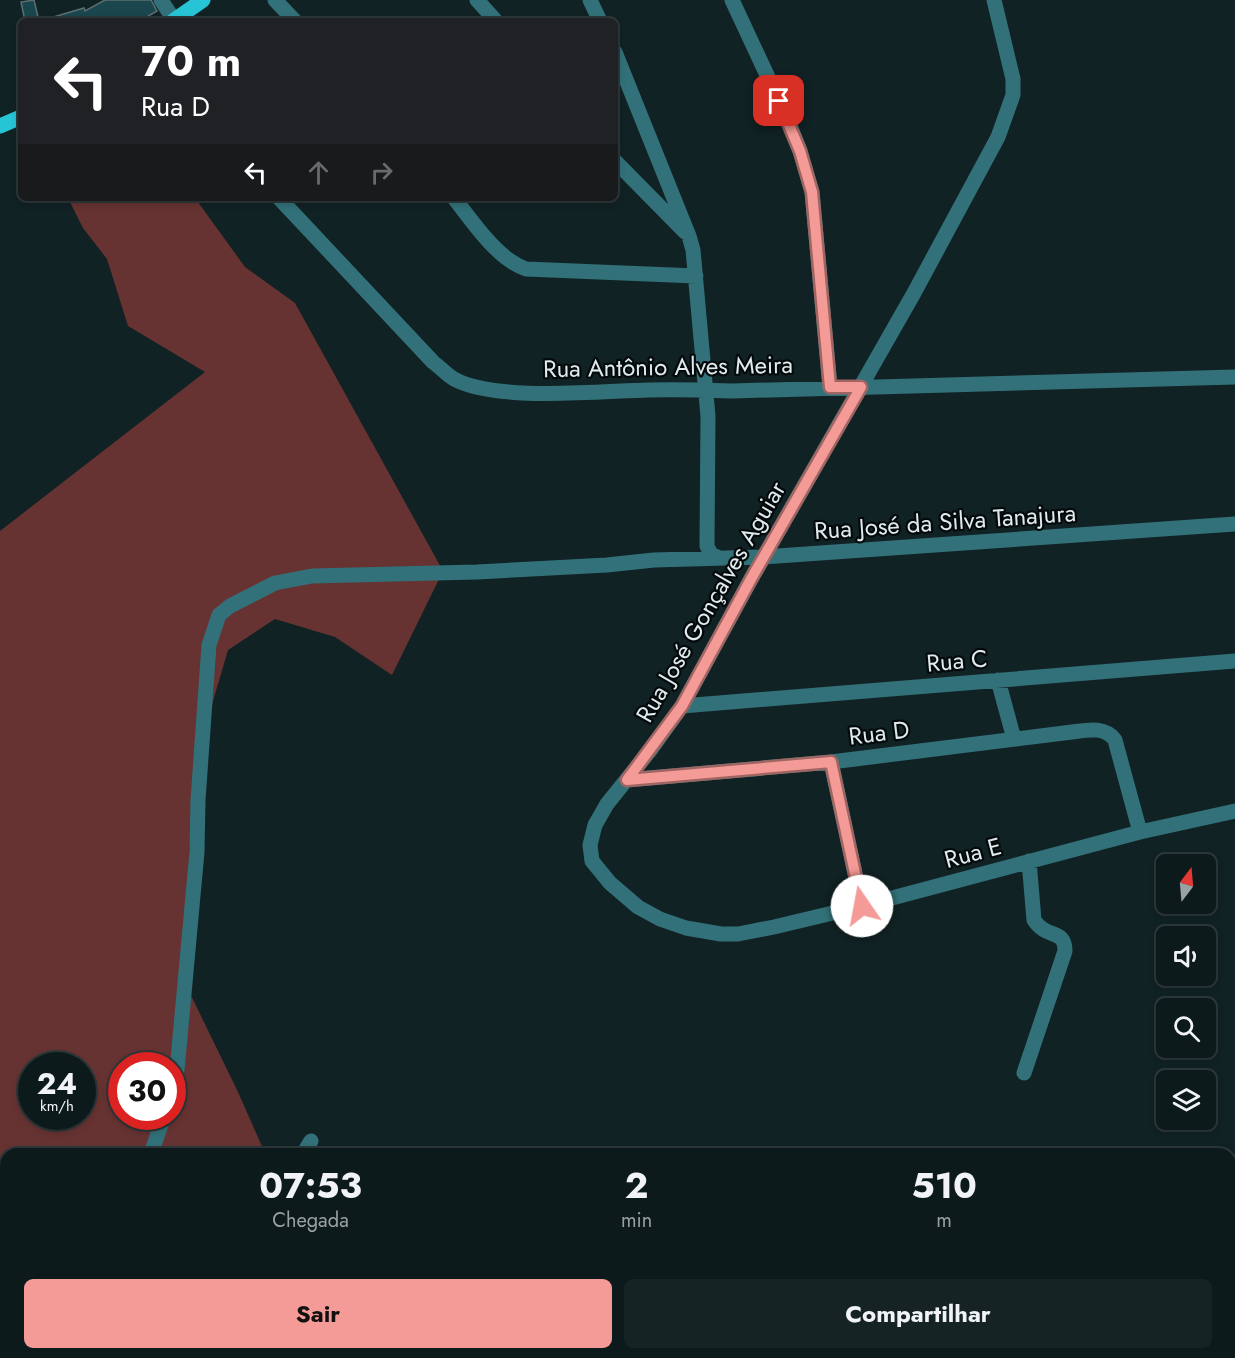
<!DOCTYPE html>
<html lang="pt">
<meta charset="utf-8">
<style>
body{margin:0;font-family:Jost,sans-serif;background:#162324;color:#f1f3f6;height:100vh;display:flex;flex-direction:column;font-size:22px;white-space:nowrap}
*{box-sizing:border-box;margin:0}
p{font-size:20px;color:#9aa1a3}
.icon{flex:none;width:33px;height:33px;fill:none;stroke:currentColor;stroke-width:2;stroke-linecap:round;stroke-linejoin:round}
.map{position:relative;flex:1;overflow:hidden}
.details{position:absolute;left:0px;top:1148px;width:1236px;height:212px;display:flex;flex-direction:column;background:#0d1a1b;border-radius:18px 18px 0 0;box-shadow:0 3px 9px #0003,0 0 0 2px #2d383a}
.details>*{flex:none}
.top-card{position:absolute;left:18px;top:18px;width:600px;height:183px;border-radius:9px;box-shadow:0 3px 9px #0003,0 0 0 2px #2d383a;background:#202124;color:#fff;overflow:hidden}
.needle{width:39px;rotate:16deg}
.tools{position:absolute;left:1156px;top:854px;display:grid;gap:12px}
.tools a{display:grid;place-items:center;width:60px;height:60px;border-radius:9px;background:#0d1a1b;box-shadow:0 3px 9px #0003,0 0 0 2px #2d383a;font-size:30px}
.speed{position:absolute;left:18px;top:1052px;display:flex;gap:12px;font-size:30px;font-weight:700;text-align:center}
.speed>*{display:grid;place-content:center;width:78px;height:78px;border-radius:50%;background:#0d1a1b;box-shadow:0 3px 9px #0003,0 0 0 2px #2d383a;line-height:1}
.speed small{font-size:15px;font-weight:400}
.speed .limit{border:9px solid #d22;background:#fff;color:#111}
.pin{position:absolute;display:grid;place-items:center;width:51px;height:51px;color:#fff;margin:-26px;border-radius:12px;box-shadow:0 3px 9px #0006}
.me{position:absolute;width:66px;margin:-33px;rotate:348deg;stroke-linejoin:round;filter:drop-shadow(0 0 4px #0008)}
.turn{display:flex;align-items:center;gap:21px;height:126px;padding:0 24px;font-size:27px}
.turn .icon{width:78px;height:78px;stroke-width:2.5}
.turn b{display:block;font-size:42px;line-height:51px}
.lanes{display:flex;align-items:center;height:57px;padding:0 24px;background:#0003;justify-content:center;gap:30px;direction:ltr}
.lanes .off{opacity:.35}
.eta{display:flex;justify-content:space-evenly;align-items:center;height:102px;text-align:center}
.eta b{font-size:36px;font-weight:700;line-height:42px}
.button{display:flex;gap:12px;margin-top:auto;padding:12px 24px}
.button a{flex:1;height:69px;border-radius:9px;background:#f59b97;color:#111;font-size:24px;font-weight:700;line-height:69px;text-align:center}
.button a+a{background:#162324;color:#f1f3f6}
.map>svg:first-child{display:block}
</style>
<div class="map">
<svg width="1235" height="1358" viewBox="0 0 1235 1358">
<rect width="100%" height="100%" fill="#112224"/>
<!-- green -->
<path fill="#663332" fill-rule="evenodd" d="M68,198H195L245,267L295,303L443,571L392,675L335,637L275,619L228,650L194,766L183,979L238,1092L265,1153L6,1154V1353H346L348,1358H0V531L205,372L128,326L107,259L83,228ZM32,1065H82V1116H32ZM122,1065H172V1116H122Z"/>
<!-- building -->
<path fill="#19474d" stroke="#5c6f71" stroke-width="1.5" d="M34,0L39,21H25L21,2Z
M105,0H151L157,11L140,21H51L50,18L84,8L85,11Z"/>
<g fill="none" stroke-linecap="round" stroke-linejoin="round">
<!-- minor -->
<path stroke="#327179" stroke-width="15" d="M161,0L174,20
M275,0L295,21
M477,0L496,21
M590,0L600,21
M732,0L787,118L800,151L812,192L830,387
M994,0L1013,79V95L998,137L914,293L751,579L682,706L652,748L607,804L595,825L590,845L592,861L610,883L638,907L660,919L686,928L721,934H738L774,927L862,906L1140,832L1235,811
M615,52L689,236L693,250L708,416L707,546L711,554L717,557
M615,161L685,232
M279,198L433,362C440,367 447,375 454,379C496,402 600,391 649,390C676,389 704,390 732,391L1235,377
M454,198C473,222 497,259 526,269L696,276
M998,680L1014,739
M682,706L1235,661
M831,762L862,906
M627,780L831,762L1072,732C1087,730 1105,726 1115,740L1140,832
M1024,1073L1065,951C1065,928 1047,940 1034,920L1029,861
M172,1085L177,1070L197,852L198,800L209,645L219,615L230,606L275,583L312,576L477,572L607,565L654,560L763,557L1235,524
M151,1154L164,1116
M303,1154L311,1141"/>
<!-- tertiary -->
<path stroke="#327179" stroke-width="15" d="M1230,1245L1235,1230
M1205,1358L1206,1353"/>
<!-- primary -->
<path stroke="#27c4d6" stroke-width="15" d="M173,21L203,0
M0,126L21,117"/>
</g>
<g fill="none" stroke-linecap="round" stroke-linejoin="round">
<defs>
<path id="route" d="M779,101L800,151L812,192L830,387H861L751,579L682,706L627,780L831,762L862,906"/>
</defs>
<!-- route casing -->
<use href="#route" stroke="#9f6562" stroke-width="15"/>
<!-- route -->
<use href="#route" stroke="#f59b97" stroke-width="10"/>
</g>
<g text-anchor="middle" stroke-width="4.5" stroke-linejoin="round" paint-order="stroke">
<!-- street labels -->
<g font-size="24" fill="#e1ebed" stroke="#040a0b">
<text transform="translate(668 367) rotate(-1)" y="8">Rua Antônio Alves Meira</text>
<text transform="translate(945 522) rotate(-4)" y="8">Rua José da Silva Tanajura</text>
<text transform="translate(711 602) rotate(-60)" y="8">Rua José Gonçalves Aguiar</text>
<text transform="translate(957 661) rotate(-5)" y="8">Rua C</text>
<text transform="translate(879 733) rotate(-7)" y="8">Rua D</text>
<text transform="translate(973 853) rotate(-15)" y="8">Rua E</text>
</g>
</g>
</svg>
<div class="tools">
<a><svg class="needle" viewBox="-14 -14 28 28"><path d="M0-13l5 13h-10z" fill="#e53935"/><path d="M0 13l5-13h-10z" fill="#9aa1a3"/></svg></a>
<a><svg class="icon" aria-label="sound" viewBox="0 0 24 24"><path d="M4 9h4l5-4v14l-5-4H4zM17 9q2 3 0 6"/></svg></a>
<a><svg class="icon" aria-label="search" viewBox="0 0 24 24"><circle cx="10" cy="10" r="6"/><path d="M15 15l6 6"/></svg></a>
<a><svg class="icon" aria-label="layers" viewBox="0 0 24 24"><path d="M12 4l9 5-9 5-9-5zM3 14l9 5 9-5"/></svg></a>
</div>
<div class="speed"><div>24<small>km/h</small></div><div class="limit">30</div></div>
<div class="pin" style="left:779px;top:101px;background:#d93025"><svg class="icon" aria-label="arrive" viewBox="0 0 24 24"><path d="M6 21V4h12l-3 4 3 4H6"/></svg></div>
<svg class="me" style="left:862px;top:906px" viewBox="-20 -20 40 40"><circle r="19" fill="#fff"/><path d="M0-13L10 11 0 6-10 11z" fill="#f59b97"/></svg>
<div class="top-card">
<div class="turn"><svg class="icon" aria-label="left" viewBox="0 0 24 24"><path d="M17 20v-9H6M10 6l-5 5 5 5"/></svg><div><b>70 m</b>Rua D</div></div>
<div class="lanes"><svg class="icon" aria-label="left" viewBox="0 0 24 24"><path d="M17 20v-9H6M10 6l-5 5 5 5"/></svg><svg class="icon off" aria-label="ahead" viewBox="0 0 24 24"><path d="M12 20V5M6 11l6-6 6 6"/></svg><svg class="icon off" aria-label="right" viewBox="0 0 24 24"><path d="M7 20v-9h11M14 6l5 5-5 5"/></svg></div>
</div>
<section class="details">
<div class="eta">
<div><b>07:53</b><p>Chegada</p></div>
<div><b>2</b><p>min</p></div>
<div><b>510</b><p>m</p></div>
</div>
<div class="button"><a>Sair</a><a>Compartilhar</a></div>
</section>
</div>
